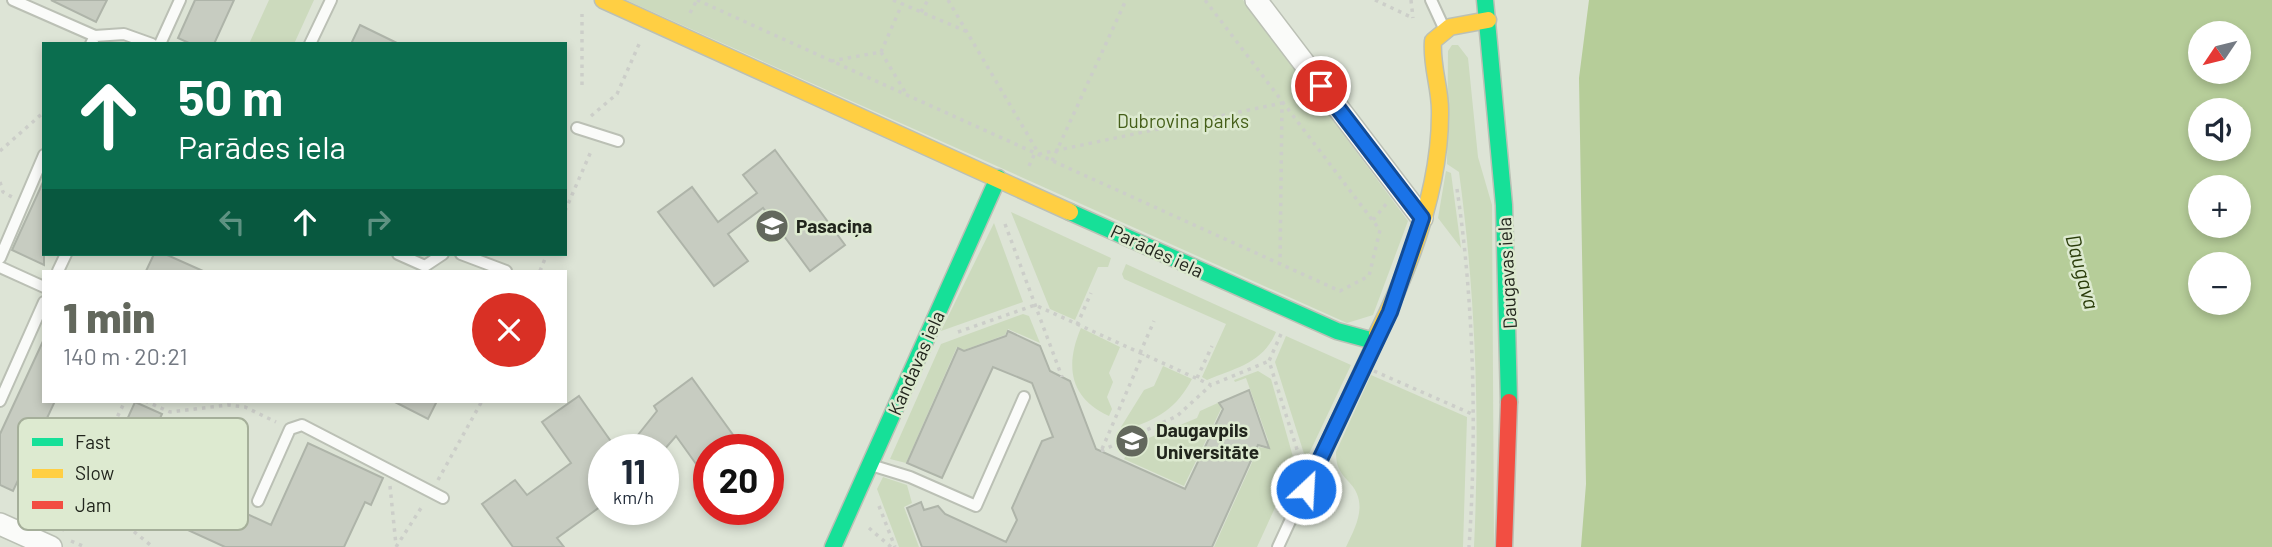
<!DOCTYPE html>
<meta charset="utf-8">
<style>
body{margin:0;font-family:Barlow,sans-serif;background:#f2f2f3;color:#1f2937;height:100vh;display:flex;flex-direction:column;font-size:26px;white-space:nowrap}
*{box-sizing:border-box;margin:0}
p{font-size:23px;color:#747a83}
.icon{flex:none;width:38px;height:38px;fill:none;stroke:currentColor;stroke-width:2;stroke-linecap:round;stroke-linejoin:round}
.map{position:relative;flex:1;overflow:hidden}
.sheet{position:absolute;left:42px;top:270px;width:525px;height:133px;display:flex;flex-direction:column;background:#fff;border-radius:0px;box-shadow:0 4px 10px #0003}
.sheet>*{flex:none}
.hud{position:absolute;left:42px;top:42px;width:525px;height:214px;border-radius:0px;box-shadow:0 4px 10px #0003;background:#0b6e4f;color:#fff;overflow:hidden}
.needle{width:46px;rotate:235deg}
.controls{position:absolute;left:2188px;top:21px;display:grid;gap:14px}
.controls a{display:grid;place-items:center;width:63px;height:63px;border-radius:50%;background:#fff;box-shadow:0 4px 10px #0003;font-size:35px}
.speed{position:absolute;left:588px;top:434px;display:flex;gap:14px;font-size:35px;font-weight:700;text-align:center}
.speed>*{display:grid;place-content:center;width:91px;height:91px;border-radius:50%;background:#fff;box-shadow:0 4px 10px #0003;line-height:1}
.speed small{font-size:18px;font-weight:400}
.speed .limit{border:10px solid #d22;background:#fff;color:#111}
.pin{position:absolute;display:grid;place-items:center;width:60px;height:60px;color:#fff;margin:-30px;border:4px solid #fff;border-radius:50%;box-shadow:0 2px 7px #0007}
.me{position:absolute;width:77px;margin:-38px;rotate:25deg;stroke-linejoin:round;filter:drop-shadow(0 0 5px #0008)}
.turn{display:flex;align-items:center;gap:24px;height:147px;padding:0 21px;font-size:32px}
.turn .icon{width:91px;height:91px;stroke-width:2.5}
.turn b{display:block;font-size:49px;line-height:60px}
.lanes{display:flex;align-items:center;height:66px;padding:0 21px;background:#0003;justify-content:center;gap:35px;direction:ltr}
.lanes .off{opacity:.35}
.round{display:grid;place-items:center;flex:none;width:74px;height:74px;border-radius:37px;background:#f2f2f3}
.summary{display:flex;align-items:center;justify-content:space-between;height:119px;padding:0 21px}
h1{font-size:42px;font-weight:800;line-height:52px;color:#63685d}
.map>svg:first-child{display:block}
</style>
<div class="map">
<svg width="2272" height="547" viewBox="0 0 2272 547">
<rect width="100%" height="100%" fill="#dde4d6"/>
<!-- green -->
<path fill="#ccdabd" d="M269,0H314L294,44H249Z
M626,0H1243L1408,221L1373,315L1347,323Z
M1452,45H1458L1468,58L1478,157L1492,205L1494,547H1474C1480,422 1476,297 1459,172L1447,164L1448,51Z
M1446,171L1451,173L1461,248L1438,218Z
M1011,212L1111,258L1108,267H1098L1075,320L1050,309Z
M994,223L1023,302L941,331Z
M1126,264L1276,332C1263,363 1236,368 1207,380L1202,377L1226,324L1124,279L1122,274Z
M1023,314L1029,316L1040,343L1008,329L1005,335L964,350L957,347L906,463L890,459L941,344Z
M1081,328L1120,347L1109,373L1113,382L1107,397L1112,409L1109,416C1069,398 1065,365 1081,328Z
M1286,336L1351,365L1306,460L1275,362Z
M1163,366L1192,379C1177,408 1157,420 1127,429L1121,427L1144,390L1154,386Z
M1258,371L1271,379L1295,464L1257,547H1214L1259,447L1264,448L1268,440L1246,378L1235,382L1234,380Z
M1371,375L1467,417L1463,547H1346C1357,524 1369,502 1348,481C1339,471 1336,466 1336,452Z
M1220,402L1221,409L1184,486L1124,459L1132,445L1197,418L1200,411Z
M883,477L907,485L912,503L904,507L919,547H899L877,489Z"/>
<!-- water -->
<path fill="#b6cd99" fill-rule="evenodd" d="M1589,0H2272V547H1581L1586,484L1579,78ZM2200,33H2238V72H2200ZM2200,110H2238V149H2200ZM2200,187H2238V226H2200ZM2200,264H2238V303H2200Z"/>
<!-- building -->
<path fill="#c7ccc1" stroke="#aeb4a9" stroke-width="2" d="M51,0H107L96,22Z
M195,0H234L214,44H191L178,38Z
M360,25L399,44H351Z
M775,150L845,245L810,271L763,208L728,234L748,261L714,286L658,212L692,187L718,222L757,193L743,175Z
M44,180V265L12,250Z
M154,254H165L203,271H146Z
M1008,331L1040,346L1050,371L1070,381L1096,449L1185,489L1223,409L1219,403L1249,390L1269,448L1258,445L1212,547H922L907,508L921,502L924,510L938,506L945,514L1006,542L1017,520L1012,508L1042,441L1053,437L1032,383L993,367L942,478L907,463L958,348L964,351L1006,336Z
M44,339V401H55L13,491L0,485V434Z
M692,378L744,450H709V482L676,436L664,450H626L657,411L654,406Z
M579,396L617,450H604V504L557,538L564,547H513L482,504L515,480L527,495L571,463L542,422Z
M393,401H437L428,419Z
M135,402L162,414L139,464L271,525L308,443L383,478L371,505L365,502L344,547H225L96,488Z"/>
<g fill="none" stroke-linecap="round" stroke-linejoin="round">
<defs>
<path id="lane" d="M13,0L95,36
M1431,0L1443,26
M91,44L95,36L124,34L152,44
M160,44L180,0
M310,44L331,0
M577,128L618,141
M398,254L425,266L443,254
M461,254L506,271
M0,258L44,155
M0,267L44,287
M58,271L66,254
M0,401L44,302
M874,466L910,477L976,506L1024,397
M258,501L290,429L302,425L443,498
M1278,547L1372,344"/>
<path id="street" d="M1256,0L1422,218
M0,524L51,547"/>
<path id="fast" d="M1485,0L1504,205L1509,402
M1070,212L1337,331L1374,341L1377,334
M833,547L998,178"/>
<path id="slow" d="M603,0L1070,212
M1377,334C1411,266 1441,187 1440,110C1440,87 1431,65 1433,41L1450,27L1488,20"/>
<path id="jam" d="M1504,547L1509,402"/>
</defs>
<!-- lane casing -->
<use href="#lane" stroke="#bbc0b5" stroke-width="14"/>
<!-- street casing -->
<use href="#street" stroke="#bbc0b5" stroke-width="24"/>
<!-- fast casing -->
<use href="#fast" stroke="#bbc0b5" stroke-width="19"/>
<!-- slow casing -->
<use href="#slow" stroke="#bbc0b5" stroke-width="19"/>
<!-- jam casing -->
<use href="#jam" stroke="#bbc0b5" stroke-width="19"/>
<!-- path -->
<path stroke="#cccec9" stroke-width="3.5" stroke-dasharray="3.5 5" stroke-linecap="butt" d="M697,0L1340,291L1369,276L1380,230L1205,0
M893,0L968,32
M948,0L1039,154L1282,103L1280,264
M1375,0L1413,18
M1411,0L1413,18
M921,12L928,0
M690,13L697,0
M881,52L902,4
M881,52L907,95
M831,61L881,52
M582,85V14
M591,116L617,94L640,42
M0,151L44,112
M1052,161L1126,0
M1029,166L1035,153
M0,182L3,192L12,197
M1457,189C1474,303 1477,432 1469,547
M565,211L592,149
M1373,220L1387,203
M1005,224L1062,377
M540,271L547,254
M1077,325L1091,293
M958,332L1035,305L1211,385L1269,361
M1281,334L1269,361L1300,459
M1140,353L1154,321
M1374,371L1472,414
M1197,378L1212,346
M145,401L170,412L228,405L245,407L276,422
M1102,449L1143,354
M1101,451L1177,416L1211,385
M438,480L482,401
M390,486L396,545
M81,489L153,547
M879,506L895,547
M869,528L891,547
M62,531L125,401
M71,541L85,547
M396,547L423,505"/>
<!-- lane -->
<use href="#lane" stroke="#fafbf9" stroke-width="10"/>
<!-- street -->
<use href="#street" stroke="#fafbf9" stroke-width="21"/>
<!-- fast -->
<use href="#fast" stroke="#16e098" stroke-width="16"/>
<!-- slow -->
<use href="#slow" stroke="#ffcf43" stroke-width="16"/>
<!-- jam -->
<use href="#jam" stroke="#f24e42" stroke-width="16"/>
</g>
<g fill="none" stroke-linecap="round" stroke-linejoin="round">
<defs>
<path id="route" d="M1306,489L1390,312L1422,218L1321,86"/>
</defs>
<!-- route casing -->
<use href="#route" stroke="#114b97" stroke-width="18"/>
<!-- route -->
<use href="#route" stroke="#1a73e8" stroke-width="12"/>
</g>
<!-- icons -->
<defs>
<symbol id="school-disc" viewBox="-11 -11 22 22"><circle r="9.5" fill="#63685d" stroke="#ddead0"/><path d="M0-5L7-2L0 1L-7-2ZM-4 1L0 2.5L4 1V4Q0 6-4 4Z" fill="#fff"/></symbol>
<symbol id="university-disc" viewBox="-11 -11 22 22"><circle r="9.5" fill="#63685d" stroke="#ddead0"/><path d="M0-5L7-2L0 1L-7-2ZM-4 1L0 2.5L4 1V4Q0 6-4 4Z" fill="#fff"/></symbol>
</defs>
<g fill-rule="evenodd">
<use href="#school-disc" x="753" y="207" width="38" height="38"/>
<use href="#university-disc" x="1113" y="422" width="38" height="38"/>
</g>
<g text-anchor="middle" stroke-width="5" stroke-linejoin="round" paint-order="stroke">
<!-- park labels -->
<g font-size="19" fill="#455f19" stroke="#ddead0">
<text x="1183" y="128">Dubrovina parks</text>
</g>
<!-- poi labels -->
<g font-size="19" font-weight="bold" fill="#21251c" stroke="#ddead0" text-anchor="start">
<text x="796" y="233">Pasaciņa</text>
<text x="1156" y="437">Daugavpils<tspan x="1156" dy="22">Universitāte</tspan></text>
</g>
<!-- street labels -->
<g font-size="19" fill="#21251c" stroke="#ddead0">
<text transform="translate(1157 251) rotate(25)" y="7">Parādes iela</text>
<text transform="translate(1507 273) rotate(-93)" y="7">Daugavas iela</text>
<text transform="translate(916 363) rotate(-66)" y="7">Kandavas iela</text>
</g>
<!-- water labels -->
<g font-size="21" font-style="italic" fill="#2a3c0a" stroke="#ddead0">
<text transform="translate(2082 272) rotate(75)" y="7">Daugava</text>
</g>
</g>
<!-- legend -->
<rect x="18" y="418" width="230" height="112" rx="10" fill="#ddead0" stroke="#a5af9a" stroke-width="2"/>
<rect x="32" y="438" width="31" height="8" fill="#16e098"/>
<rect x="32" y="469" width="31" height="9" fill="#ffcf43"/>
<rect x="32" y="501" width="31" height="8" fill="#f24e42"/>
<g font-size="19" fill="#21251c">
<text x="75" y="449">Fast</text>
<text x="75" y="480">Slow</text>
<text x="75" y="512">Jam</text>
</g>
</svg>
<div class="controls">
<a><svg class="needle" viewBox="-14 -14 28 28"><path d="M0-13l5 13h-10z" fill="#e53935"/><path d="M0 13l5-13h-10z" fill="#747a83"/></svg></a>
<a><svg class="icon" aria-label="sound" viewBox="0 0 24 24"><path d="M4 9h4l5-4v14l-5-4H4zM17 9q2 3 0 6"/></svg></a>
<a>+</a>
<a>−</a>
</div>
<div class="speed"><div>11<small>km/h</small></div><div class="limit">20</div></div>
<div class="pin" style="left:1321px;top:86px;background:#d93025"><svg class="icon" aria-label="arrive" viewBox="0 0 24 24"><path d="M6 21V4h12l-3 4 3 4H6"/></svg></div>
<svg class="me" style="left:1306px;top:489px" viewBox="-20 -20 40 40"><circle r="17" fill="#1a73e8" stroke="#fff" stroke-width="3"/><path d="M0-11L8 9 0 5-8 9z" fill="#fff"/></svg>
<div class="hud">
<div class="turn"><svg class="icon" aria-label="ahead" viewBox="0 0 24 24"><path d="M12 20V5M6 11l6-6 6 6"/></svg><div><b>50 m</b>Parādes iela</div></div>
<div class="lanes"><svg class="icon off" aria-label="left" viewBox="0 0 24 24"><path d="M17 20v-9H6M10 6l-5 5 5 5"/></svg><svg class="icon" aria-label="ahead" viewBox="0 0 24 24"><path d="M12 20V5M6 11l6-6 6 6"/></svg><svg class="icon off" aria-label="right" viewBox="0 0 24 24"><path d="M7 20v-9h11M14 6l5 5-5 5"/></svg></div>
</div>
<section class="sheet">
<div class="summary"><div><h1>1 min</h1><p>140 m · 20:21</p></div><a class="round" style="background:#d93025;color:#fff"><svg class="icon" aria-label="close" viewBox="0 0 24 24"><path d="M6 6l12 12M18 6L6 18"/></svg></a></div>
</section>
</div>
